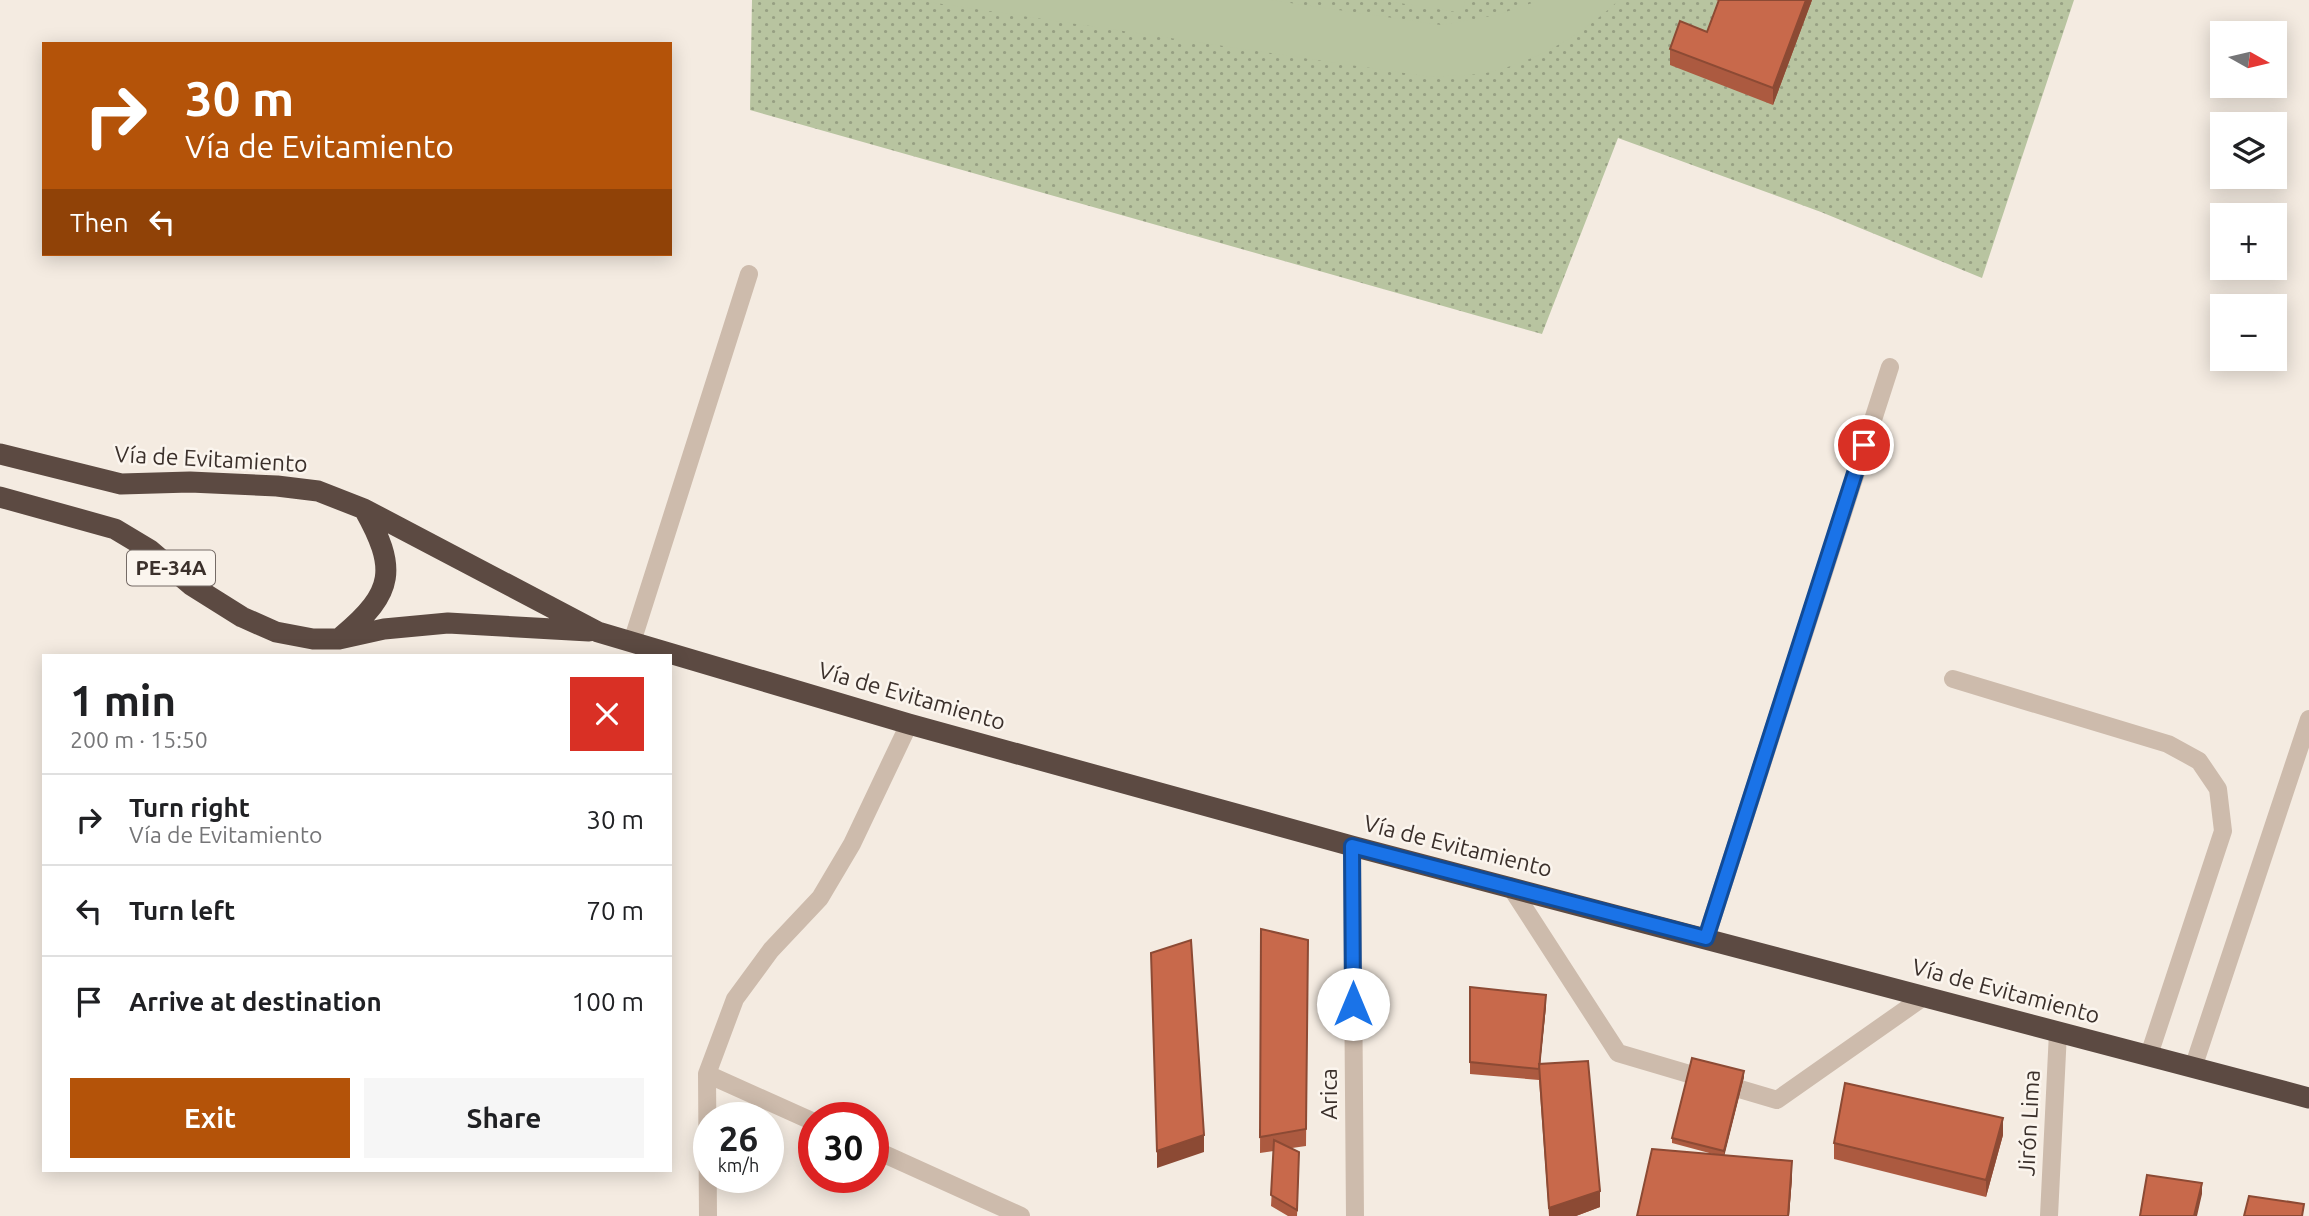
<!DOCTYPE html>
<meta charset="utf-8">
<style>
body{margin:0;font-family:Ubuntu,sans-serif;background:#f6f6f6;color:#202124;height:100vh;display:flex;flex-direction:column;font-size:26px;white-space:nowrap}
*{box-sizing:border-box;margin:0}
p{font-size:23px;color:#757577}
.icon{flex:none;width:38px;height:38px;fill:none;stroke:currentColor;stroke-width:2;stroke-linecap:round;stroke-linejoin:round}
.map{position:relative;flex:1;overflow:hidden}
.details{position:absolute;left:42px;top:654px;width:630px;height:518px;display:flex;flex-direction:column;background:#fff;border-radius:0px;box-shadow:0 4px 18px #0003}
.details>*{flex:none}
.top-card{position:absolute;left:42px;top:42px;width:630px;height:214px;border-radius:0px;box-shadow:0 4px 18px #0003;background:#b45309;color:#fff;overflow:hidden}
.needle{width:46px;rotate:98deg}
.fabs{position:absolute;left:2210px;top:21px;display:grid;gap:14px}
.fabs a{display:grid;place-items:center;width:77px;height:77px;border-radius:0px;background:#fff;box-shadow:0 4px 18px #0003;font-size:35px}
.speed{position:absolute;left:693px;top:1102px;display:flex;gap:14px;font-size:35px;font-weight:700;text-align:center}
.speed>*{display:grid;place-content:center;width:91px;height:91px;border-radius:50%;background:#fff;box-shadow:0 4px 18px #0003;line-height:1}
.speed small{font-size:18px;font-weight:400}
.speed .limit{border:10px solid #d22;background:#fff;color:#111}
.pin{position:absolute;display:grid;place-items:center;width:60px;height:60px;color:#fff;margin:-30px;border:4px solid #fff;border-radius:50%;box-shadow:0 2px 7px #0007}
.me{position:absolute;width:77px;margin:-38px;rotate:0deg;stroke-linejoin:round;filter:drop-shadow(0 0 5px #0008)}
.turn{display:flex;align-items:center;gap:24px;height:147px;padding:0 28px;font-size:32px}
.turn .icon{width:91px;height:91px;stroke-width:2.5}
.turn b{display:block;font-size:49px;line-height:60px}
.then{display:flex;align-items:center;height:66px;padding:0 28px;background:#0003;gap:14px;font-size:26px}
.round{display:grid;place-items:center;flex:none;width:74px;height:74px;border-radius:0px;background:#f6f6f6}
.overview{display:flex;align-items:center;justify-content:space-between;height:119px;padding:0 28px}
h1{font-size:42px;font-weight:700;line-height:52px}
.cta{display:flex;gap:14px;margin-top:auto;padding:14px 28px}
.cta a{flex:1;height:80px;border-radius:0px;background:#b45309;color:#fff;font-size:28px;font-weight:700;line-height:80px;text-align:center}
.cta a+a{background:#f6f6f6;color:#202124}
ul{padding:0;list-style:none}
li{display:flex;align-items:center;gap:21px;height:91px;padding:0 28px;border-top:2px solid #e0e0e0}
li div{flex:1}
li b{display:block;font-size:26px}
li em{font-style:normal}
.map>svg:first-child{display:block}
</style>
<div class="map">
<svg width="2309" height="1216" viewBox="0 0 2309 1216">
<defs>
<pattern id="park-dots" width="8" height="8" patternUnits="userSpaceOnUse" patternTransform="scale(1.75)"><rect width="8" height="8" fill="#b8c4a0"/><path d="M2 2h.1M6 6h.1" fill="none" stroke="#97a083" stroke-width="1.8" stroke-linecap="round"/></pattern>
</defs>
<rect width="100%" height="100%" fill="#f4ebe1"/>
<!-- park -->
<path fill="url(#park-dots)" d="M752,0H2074L1982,278L1821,212L1618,138L1542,334L750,110Z"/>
<!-- garden -->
<path fill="#b8c4a0" d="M915,0H1270L1441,25L1497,15L1541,0H1619C1582,35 1536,62 1486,73C1468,76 1449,75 1431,77Z
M1380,0H1465L1463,13Z"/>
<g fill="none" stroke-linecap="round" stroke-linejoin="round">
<!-- lane -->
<path stroke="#cdbbac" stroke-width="18" d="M1953,679L2168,744L2199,761L2218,789L2223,831L2149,1055
M1510,886L1618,1053L1777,1100L1925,996
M1706,938L1890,367"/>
<!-- street -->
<path stroke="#cdbbac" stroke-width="18" d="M632,642L749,274
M1352,846L1355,1216
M2193,1068L2309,719
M707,1074L814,1122
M873,1149L1021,1216
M708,1216L707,1074L735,999L771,950L820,898L852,844L909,724
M2049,1216L2058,1032"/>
<!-- highway -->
<path stroke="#5c4a42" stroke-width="21" d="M0,454L121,484L190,482L277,486L318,491L364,509L598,632L909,724L1352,846L2309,1098
M0,497L115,529L150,550L191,585L242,617L276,632L313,639H339L384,629L448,623L589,631
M342,636C395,592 397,568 364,509"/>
</g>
<!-- wall -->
<path fill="#ac5a40" d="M1716,0H1812L1773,105L1670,65V49L1707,32L1719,1Z
M1261,929L1308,940L1306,1146L1292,1148L1299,1163L1297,1216H1288L1271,1206L1274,1151L1260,1153Z
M1470,987L1546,1006L1540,1064L1600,1207L1576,1216H1549L1539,1080L1470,1074Z
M1744,1077L1724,1155L1792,1178L1789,1216H1637L1713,1154L1672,1143V1138Z
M2003,1135L1986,1197L1834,1159V1143Z"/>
<!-- shaded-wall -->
<path fill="#8c4a34" d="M1806,0H1812L1773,105V88Z
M1546,995V1006L1539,1073V1067Z
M1744,1071V1077L1724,1157V1151Z
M2003,1118V1135L1986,1197V1180Z
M1204,1135V1152L1157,1168V1151Z
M1792,1161V1178L1789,1216H1788Z
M2202,1183V1194L2197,1216H2194Z
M1600,1191V1207L1576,1216H1549V1208Z"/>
<!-- building -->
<path fill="#c8694b" stroke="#8c4a34" stroke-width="2" d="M1719,0H1806L1773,88L1670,49L1680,21L1707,32Z
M1261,929L1308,940L1306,1129L1260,1137Z
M1191,940L1204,1135L1157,1151L1151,953Z
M1470,987L1546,995L1539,1069L1470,1062Z
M1692,1058L1744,1071L1724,1151L1672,1138Z
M1588,1061L1600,1191L1549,1208L1539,1064Z
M1845,1083L2003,1118L1986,1180L1834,1143Z
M1274,1140L1299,1152L1297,1210L1271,1195Z
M1652,1149L1792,1161L1788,1216H1637Z
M2147,1175L2202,1183L2194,1216H2140Z
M2249,1196L2304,1204L2302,1216H2244Z"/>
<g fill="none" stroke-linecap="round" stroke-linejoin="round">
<defs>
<path id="route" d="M1353,1004L1352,846L1706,938L1864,445"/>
</defs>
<!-- route casing -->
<use href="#route" stroke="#114b97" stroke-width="18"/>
<!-- route -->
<use href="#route" stroke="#1a73e8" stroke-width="12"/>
</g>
<g text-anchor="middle" stroke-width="5" stroke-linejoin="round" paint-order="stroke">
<!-- shield labels -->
<rect fill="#fbf5ee" stroke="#756b66" stroke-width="2" x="127" y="550.5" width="88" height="35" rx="5"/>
<g font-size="21" font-weight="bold" fill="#3b302b">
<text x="171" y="575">PE-34A</text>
</g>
<!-- street labels -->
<g font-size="23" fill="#3b302b" stroke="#fbf5ee">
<text transform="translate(211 459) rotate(3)" y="8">Vía de Evitamiento</text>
<text transform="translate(912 696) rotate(16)" y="8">Vía de Evitamiento</text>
<text transform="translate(1458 846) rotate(14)" y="8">Vía de Evitamiento</text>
<text transform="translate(2006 991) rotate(15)" y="8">Vía de Evitamiento</text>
<text transform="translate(1329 1094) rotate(-90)" y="8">Arica</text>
<text transform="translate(2029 1123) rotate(-87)" y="8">Jirón Lima</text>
</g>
</g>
</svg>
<div class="fabs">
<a><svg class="needle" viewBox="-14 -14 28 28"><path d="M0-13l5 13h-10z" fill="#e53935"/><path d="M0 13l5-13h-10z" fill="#757577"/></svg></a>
<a><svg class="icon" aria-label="layers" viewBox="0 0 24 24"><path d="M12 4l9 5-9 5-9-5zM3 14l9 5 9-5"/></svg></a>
<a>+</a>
<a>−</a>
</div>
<div class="speed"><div>26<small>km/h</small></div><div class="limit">30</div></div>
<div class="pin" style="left:1864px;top:445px;background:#d93025"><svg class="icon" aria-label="arrive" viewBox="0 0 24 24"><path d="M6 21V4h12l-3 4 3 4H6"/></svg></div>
<svg class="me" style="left:1353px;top:1004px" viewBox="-20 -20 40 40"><circle r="19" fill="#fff"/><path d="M0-13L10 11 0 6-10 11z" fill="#1a73e8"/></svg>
<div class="top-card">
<div class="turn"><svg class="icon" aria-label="right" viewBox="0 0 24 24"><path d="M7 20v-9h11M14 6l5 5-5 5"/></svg><div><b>30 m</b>Vía de Evitamiento</div></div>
<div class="then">Then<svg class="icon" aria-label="left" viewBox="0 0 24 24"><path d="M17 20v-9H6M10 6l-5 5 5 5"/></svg></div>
</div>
<section class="details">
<div class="overview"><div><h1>1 min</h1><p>200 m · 15:50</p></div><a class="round" style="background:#d93025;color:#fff"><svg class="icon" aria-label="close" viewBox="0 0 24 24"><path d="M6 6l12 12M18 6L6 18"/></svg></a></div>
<ul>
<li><svg class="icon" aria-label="right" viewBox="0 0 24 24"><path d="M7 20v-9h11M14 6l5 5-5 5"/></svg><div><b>Turn right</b><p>Vía de Evitamiento</p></div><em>30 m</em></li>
<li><svg class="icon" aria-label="left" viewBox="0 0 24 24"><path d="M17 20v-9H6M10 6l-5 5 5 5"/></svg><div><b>Turn left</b></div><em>70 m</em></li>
<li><svg class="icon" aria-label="arrive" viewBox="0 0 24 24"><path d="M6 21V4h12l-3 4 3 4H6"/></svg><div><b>Arrive at destination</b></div><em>100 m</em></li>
</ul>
<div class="cta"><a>Exit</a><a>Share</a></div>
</section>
</div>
